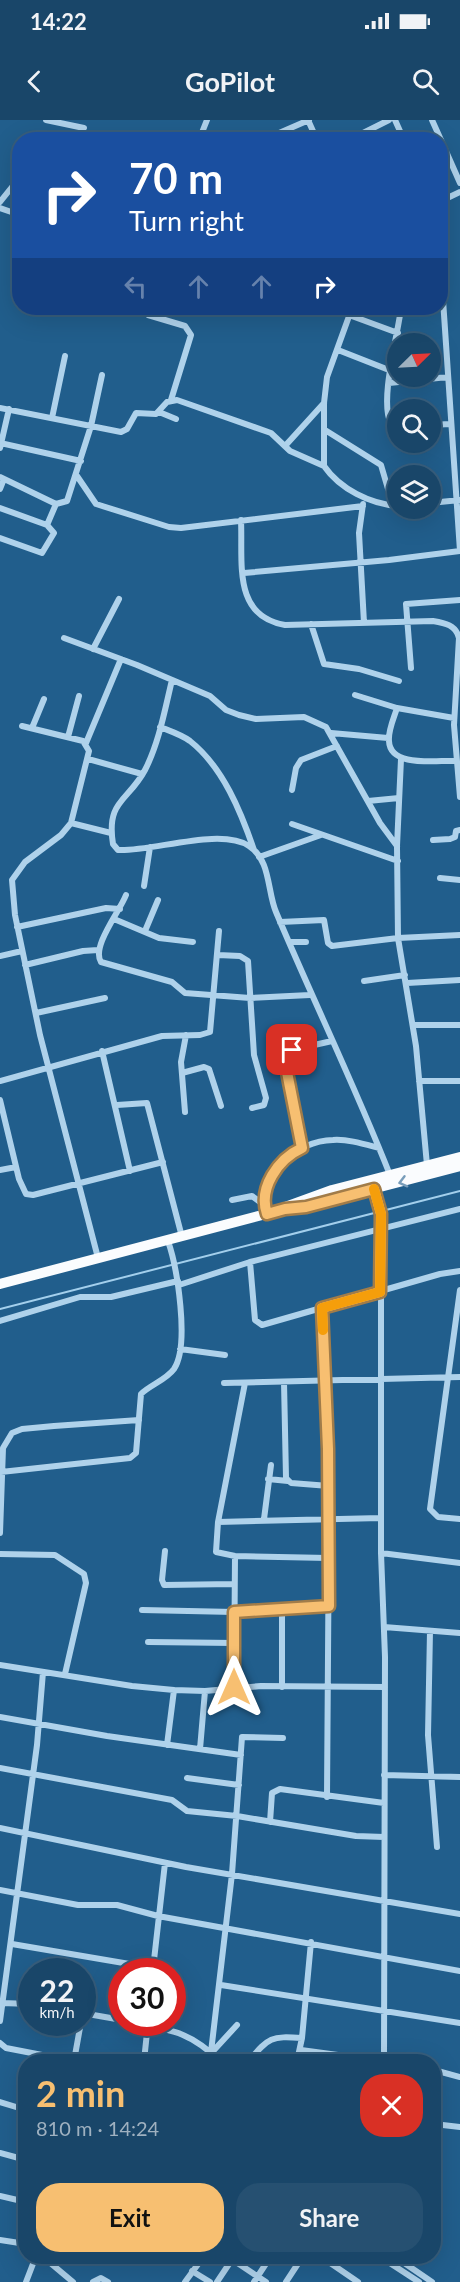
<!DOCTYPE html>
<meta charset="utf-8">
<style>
body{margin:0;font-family:Lato,sans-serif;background:#265071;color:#f1f3f6;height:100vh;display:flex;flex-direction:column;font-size:22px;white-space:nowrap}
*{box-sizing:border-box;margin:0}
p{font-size:20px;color:#9fb1c0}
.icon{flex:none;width:33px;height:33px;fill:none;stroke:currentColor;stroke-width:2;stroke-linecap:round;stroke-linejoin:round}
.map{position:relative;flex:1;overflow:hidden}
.drawer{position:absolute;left:18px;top:1934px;width:423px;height:210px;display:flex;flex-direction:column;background:#194669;border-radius:24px;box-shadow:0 6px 24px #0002,0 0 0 2px #375e7d}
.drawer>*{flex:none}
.guide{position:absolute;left:12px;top:12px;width:436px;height:183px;border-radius:24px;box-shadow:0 6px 24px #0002,0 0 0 2px #375e7d;background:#1a4fa0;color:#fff;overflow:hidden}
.needle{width:39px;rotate:66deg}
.controls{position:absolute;left:387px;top:213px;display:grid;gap:12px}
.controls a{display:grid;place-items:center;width:54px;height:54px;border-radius:50%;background:#194669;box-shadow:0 6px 24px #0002,0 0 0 2px #375e7d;font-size:30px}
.speed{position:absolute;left:18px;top:1838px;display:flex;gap:12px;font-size:30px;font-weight:700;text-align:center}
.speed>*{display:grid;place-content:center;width:78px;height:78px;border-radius:50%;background:#194669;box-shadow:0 6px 24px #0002,0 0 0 2px #375e7d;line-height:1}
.speed small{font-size:15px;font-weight:400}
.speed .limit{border:9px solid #d22;background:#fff;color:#111}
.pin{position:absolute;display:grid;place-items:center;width:51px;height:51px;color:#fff;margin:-26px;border-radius:12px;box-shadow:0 3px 9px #0006}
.me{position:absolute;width:66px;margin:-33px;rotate:0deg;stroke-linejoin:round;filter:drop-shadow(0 0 4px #0008)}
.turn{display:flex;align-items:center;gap:21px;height:126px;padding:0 18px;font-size:27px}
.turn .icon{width:78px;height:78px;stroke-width:2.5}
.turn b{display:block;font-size:42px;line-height:51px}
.lanes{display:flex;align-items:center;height:57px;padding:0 18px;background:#0003;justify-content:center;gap:30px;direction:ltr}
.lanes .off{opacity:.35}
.round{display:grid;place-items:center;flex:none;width:63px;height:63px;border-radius:24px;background:#265071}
.head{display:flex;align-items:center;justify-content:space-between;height:102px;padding:0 18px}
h1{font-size:36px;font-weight:700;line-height:45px;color:#f7bf71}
.primary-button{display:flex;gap:12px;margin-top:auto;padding:12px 18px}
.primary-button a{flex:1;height:69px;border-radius:24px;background:#f7bf71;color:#111;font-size:24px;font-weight:700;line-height:69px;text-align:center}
.primary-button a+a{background:#265071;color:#f1f3f6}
.status{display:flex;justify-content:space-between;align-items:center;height:42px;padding:0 30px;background:#194669;direction:ltr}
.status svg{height:16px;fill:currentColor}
header{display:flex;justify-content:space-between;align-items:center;height:78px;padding:0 18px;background:#194669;font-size:27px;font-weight:700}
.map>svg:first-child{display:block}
</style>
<div class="status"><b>14:22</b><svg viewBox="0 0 49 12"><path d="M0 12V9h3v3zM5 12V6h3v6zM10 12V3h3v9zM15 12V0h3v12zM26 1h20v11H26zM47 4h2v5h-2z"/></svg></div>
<header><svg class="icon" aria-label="back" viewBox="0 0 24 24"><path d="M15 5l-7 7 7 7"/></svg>GoPilot<svg class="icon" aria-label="search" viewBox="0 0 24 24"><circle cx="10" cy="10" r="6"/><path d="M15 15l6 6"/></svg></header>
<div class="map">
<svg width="460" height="2162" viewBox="0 0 460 2162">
<rect width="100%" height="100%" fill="#215e8c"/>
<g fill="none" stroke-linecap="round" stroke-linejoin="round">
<!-- stream -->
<path stroke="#a3cfec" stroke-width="2" d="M0,1189L460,1071"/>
<!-- minor -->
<path stroke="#afd2eb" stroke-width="6" d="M46,0L84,8
M308,0L317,20
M395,0L404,20
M432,0L441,20
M199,20L207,0
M263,20L309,0
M349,20L389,0
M441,20L460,63
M441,81L460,72
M0,82L20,57
M0,88L20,95
M441,150L460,431
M141,188L148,195L185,206L191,215L171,280
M352,188L327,257L324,283V346C340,369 370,384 398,386
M349,195L398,213
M338,230L389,250
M389,263L448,257
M0,288L121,312L127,309L136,293L156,294L167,282L177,280L271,313L290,331L324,346
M159,292L176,299
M52,298L65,236
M430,305L450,304
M398,307L391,304C379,281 398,215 401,188
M325,310L381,345L393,386
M0,323L81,341
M285,326L324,283
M0,328L9,289
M77,356L96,384L169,407L181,408L363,386
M0,357L56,384
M0,369L4,359
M430,383L460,380
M363,384L359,413L364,503
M0,388L47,405L56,384L67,381L91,306L102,255
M241,400C243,442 232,496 285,505L433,501C445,503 456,505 459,518L454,605L460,677
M0,418L42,433L54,413L47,405
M244,453L389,440L460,431
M311,504L324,544L359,549L399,561
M64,518L137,545L210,576L226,590L239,595L256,599L304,597L326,607L380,703L397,726
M93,529L119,479
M411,548L406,484L460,480
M172,560C165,589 159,623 145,650C128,682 106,680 113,724L118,730C152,732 220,707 249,726C271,740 267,771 276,792C313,880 355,966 390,1055
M355,575L397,588L454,598
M397,588C394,598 388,610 389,621C390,648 437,640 455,641
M22,606L83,621L89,631L71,703L61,715L25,742L12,760L15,795L40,915L98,1138
M160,607C170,611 182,615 190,621C223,647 241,692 254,730
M32,608L44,579
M331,613L388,618
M68,617L79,576
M86,623L121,539
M88,639L142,654
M401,639L397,726L398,818L416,926L427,1045
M292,670L296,648L301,640L337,626
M368,681L399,678
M71,703L111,713
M292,704L398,741
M433,720L450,719L455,717L456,711L460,710
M259,737L321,715
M440,758L460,760
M144,766L150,727
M126,775C120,791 91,827 101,842L172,862L185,873L250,878L310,875
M114,799L159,818L193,822
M280,802L324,800L328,823L332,826L398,818L460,815
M17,807L106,788L120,789
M145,811L158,780
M290,822H306
M218,835L240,836L248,841L254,935L266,978L264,985L252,988
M0,836L22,831
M25,845L83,831L98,830
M364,861L405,855
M407,863L460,860
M36,893L105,878
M413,905H460
M102,931L130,1051
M182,953L204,947L209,949L221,986
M0,961L162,916L200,915L210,912L219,811
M419,961H460
M0,980L19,1059L26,1074L33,1075L163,1042
M117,985L147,983L182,1117
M185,992L181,942L186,915
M302,1028L285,936L292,930L332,921
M0,1050L16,1047
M374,1069L381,1094V1433L385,1537L384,1941
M232,1080L252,1076L264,1085
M266,1094C254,1057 297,1020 333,1020C348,1019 364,1024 379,1028
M250,1142L255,1200L262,1205L440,1154L460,1151
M179,1165L250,1142L460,1089
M460,1170L430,1389L438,1397L460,1399
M322,1188L329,1398L327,1677
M0,1201L80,1177H111L178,1161
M180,1229L225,1235
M284,1262L286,1358L291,1363L329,1366
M224,1263L460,1257
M245,1263L218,1402L216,1432L235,1436L328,1438
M1,1352L130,1338L136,1333L141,1274C150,1265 166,1260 174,1249C190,1225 177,1147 168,1121
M268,1359L288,1361
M264,1399L271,1345
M218,1402L381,1398
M0,1413L3,1328L12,1313L22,1309L54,1306L139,1300
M165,1431L162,1460L164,1465L234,1464
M381,1433L460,1443
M0,1434L55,1435L84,1454L86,1463L65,1554
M282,1488V1567
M142,1490L234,1492L329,1486
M384,1507L460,1513
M430,1511L428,1615L437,1727
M148,1522L234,1523
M0,1545L132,1566L174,1570L205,1571L261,1566L385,1567
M234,1567L235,1436
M0,1597L107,1616L241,1635
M167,1625L174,1570
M200,1629L205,1571
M0,1648L172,1680L187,1691L237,1696L356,1716L384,1717
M384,1655L460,1657
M187,1658L239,1665
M270,1702L272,1673L280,1669L384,1683
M0,1708L186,1747L460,1794
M0,1770L78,1785H117L158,1796L460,1851
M12,1824L153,1848
M153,1849L165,1743
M221,1865L460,1903
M1,1883L32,1884
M82,1893L122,1900
M0,1901L37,1625L43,1552
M130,1902C171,1910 189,1911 220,1941
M0,1923L6,1928L73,1941
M301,1930L382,1941
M211,1932L232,1754L242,1617L283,1618
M74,1941L81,1902
M144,1941L148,1903
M204,1941L237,1905
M249,1941C269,1917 271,1916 302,1918
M297,1941L302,1918L311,1822
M434,1950L460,1957
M0,1982L26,1990
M434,2004L460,2007
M0,2033L26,2040
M0,2076L26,2082
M0,2120L26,2124
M42,2136L73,2162
M227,2136L266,2162
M320,2136L358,2162
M379,2136L419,2162
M394,2136L432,2162
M192,2151L210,2162
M26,2162L36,2136
M93,2162L101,2158L108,2162
M185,2162L204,2136
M217,2162L233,2138
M254,2162L271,2136
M286,2162L303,2136"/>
<!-- trunk -->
<path stroke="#fafcfe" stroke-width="10" d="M292,1090L460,1046
M0,1164L266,1094L332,1070L460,1037"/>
</g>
<!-- one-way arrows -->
<defs><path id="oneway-chevron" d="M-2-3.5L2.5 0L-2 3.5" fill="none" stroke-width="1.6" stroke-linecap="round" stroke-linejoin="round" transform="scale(1.5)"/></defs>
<use stroke="#789dba" href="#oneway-chevron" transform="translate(403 1062) rotate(165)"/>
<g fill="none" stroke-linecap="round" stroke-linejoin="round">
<defs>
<path id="route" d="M234,1567V1492L329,1486L328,1329L322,1188L380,1172L381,1094L374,1069L306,1087L285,1089L267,1094C258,1068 278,1039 302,1028L285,942V936L292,930"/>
</defs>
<!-- route casing -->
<use href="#route" stroke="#a17c49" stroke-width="15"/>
<!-- route -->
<use href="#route" stroke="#f7bf71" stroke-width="10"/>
<!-- slow -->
<path stroke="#f59e0b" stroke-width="10" d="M323,1210L322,1188L380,1172L381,1094L374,1069"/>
</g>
</svg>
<div class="controls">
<a><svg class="needle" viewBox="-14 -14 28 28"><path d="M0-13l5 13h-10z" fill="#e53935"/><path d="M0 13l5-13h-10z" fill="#9fb1c0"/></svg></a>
<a><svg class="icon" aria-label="search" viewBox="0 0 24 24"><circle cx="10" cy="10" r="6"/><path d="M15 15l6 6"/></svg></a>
<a><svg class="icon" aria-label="layers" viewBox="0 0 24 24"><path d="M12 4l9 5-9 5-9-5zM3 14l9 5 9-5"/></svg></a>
</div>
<div class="speed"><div>22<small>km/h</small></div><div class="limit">30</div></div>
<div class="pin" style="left:292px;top:930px;background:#d93025"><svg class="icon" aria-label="arrive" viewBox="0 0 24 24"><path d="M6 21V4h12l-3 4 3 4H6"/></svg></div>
<svg class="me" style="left:234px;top:1567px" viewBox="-20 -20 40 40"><path d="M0-17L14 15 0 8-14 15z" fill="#f7bf71" stroke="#fff" stroke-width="4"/></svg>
<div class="guide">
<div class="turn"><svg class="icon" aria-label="right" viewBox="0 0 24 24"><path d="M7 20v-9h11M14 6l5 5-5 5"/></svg><div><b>70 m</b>Turn right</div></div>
<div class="lanes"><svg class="icon off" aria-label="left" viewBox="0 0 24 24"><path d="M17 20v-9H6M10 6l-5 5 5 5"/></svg><svg class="icon off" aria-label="ahead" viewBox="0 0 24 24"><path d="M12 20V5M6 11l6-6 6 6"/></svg><svg class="icon off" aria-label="ahead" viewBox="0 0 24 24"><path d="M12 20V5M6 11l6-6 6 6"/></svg><svg class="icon" aria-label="right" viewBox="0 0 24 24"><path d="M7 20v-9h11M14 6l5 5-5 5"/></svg></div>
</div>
<section class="drawer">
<div class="head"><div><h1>2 min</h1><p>810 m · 14:24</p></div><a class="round" style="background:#d93025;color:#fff"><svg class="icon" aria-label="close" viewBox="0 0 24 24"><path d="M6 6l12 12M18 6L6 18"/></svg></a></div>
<div class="primary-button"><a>Exit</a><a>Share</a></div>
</section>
</div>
